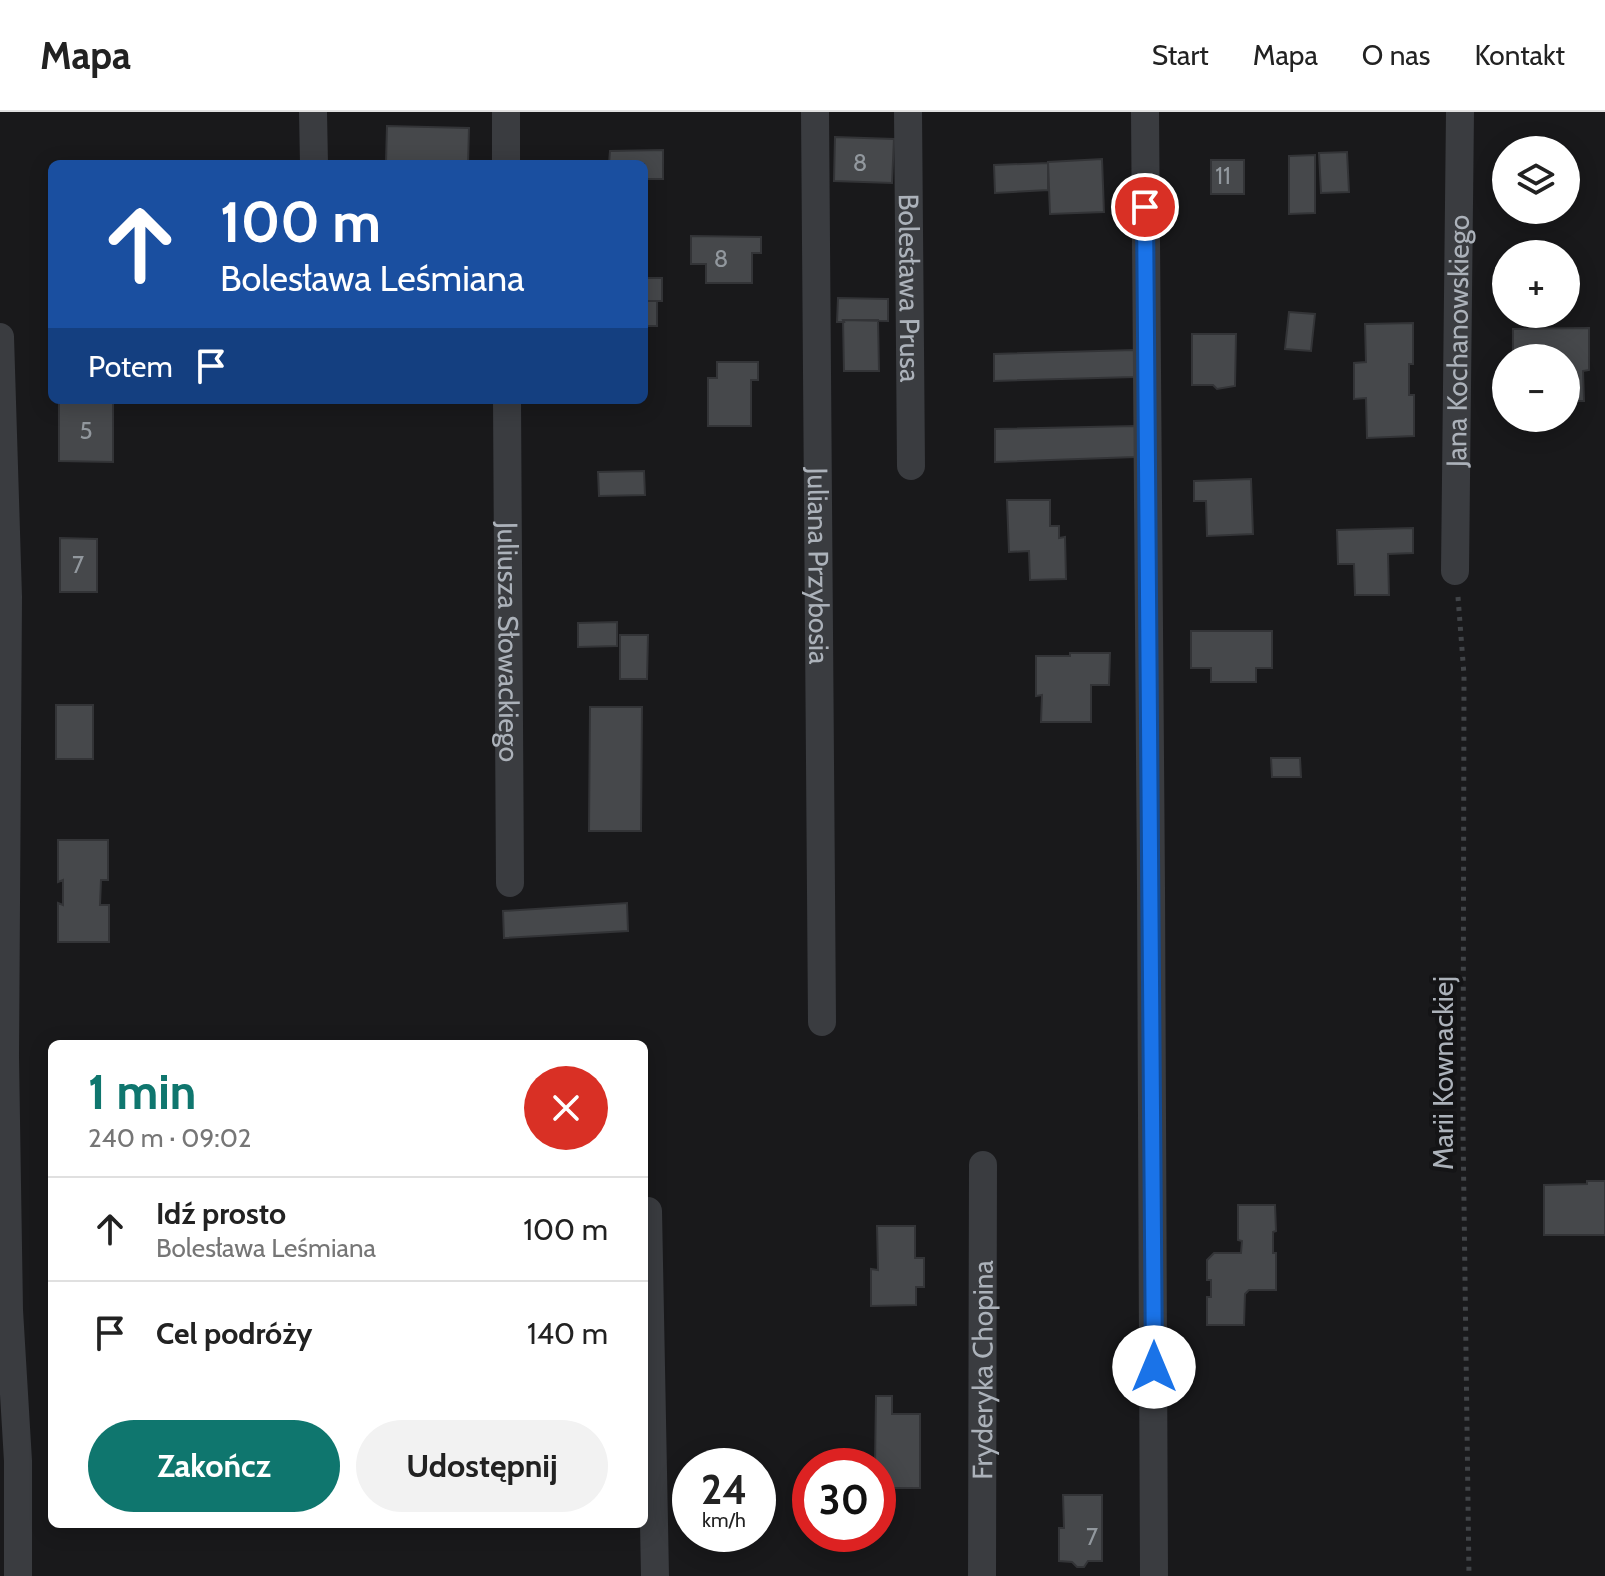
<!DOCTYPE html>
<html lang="pl">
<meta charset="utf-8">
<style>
body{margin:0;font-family:Cabin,sans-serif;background:#f2f2f2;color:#222;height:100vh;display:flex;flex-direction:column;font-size:30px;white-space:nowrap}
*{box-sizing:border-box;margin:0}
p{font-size:26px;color:#767676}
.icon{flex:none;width:44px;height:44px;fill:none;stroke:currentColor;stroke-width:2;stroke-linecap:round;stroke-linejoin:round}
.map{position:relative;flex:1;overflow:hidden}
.panel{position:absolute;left:48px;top:928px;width:600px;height:488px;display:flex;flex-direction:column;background:#fff;border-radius:12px;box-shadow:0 4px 20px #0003}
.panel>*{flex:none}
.hud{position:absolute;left:48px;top:48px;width:600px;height:244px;border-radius:12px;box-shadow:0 4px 20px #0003;background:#1a4fa0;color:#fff;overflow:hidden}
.fabs{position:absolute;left:1492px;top:24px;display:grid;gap:16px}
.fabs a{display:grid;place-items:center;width:88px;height:88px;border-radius:50%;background:#fff;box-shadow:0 4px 20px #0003;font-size:40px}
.speed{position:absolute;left:672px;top:1336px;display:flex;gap:16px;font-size:40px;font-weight:700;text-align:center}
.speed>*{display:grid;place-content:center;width:104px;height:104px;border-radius:50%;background:#fff;box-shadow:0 4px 20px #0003;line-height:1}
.speed small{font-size:20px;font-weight:400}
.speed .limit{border:12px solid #d22;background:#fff;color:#111}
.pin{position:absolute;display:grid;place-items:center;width:68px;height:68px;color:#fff;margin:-34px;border:4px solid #fff;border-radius:50%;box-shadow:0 2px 8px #0007}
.me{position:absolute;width:88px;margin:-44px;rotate:0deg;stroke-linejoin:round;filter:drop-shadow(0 0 6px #0008)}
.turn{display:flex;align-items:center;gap:28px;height:168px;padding:0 40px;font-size:36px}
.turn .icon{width:104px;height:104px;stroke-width:2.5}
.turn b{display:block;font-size:56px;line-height:68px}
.then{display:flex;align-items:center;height:76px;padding:0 40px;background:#0003;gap:16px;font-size:30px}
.round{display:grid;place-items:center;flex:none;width:84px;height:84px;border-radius:42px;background:#f2f2f2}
.head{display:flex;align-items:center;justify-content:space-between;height:136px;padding:0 40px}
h1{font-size:48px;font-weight:700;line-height:60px;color:#0f766e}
.primary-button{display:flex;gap:16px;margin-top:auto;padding:16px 40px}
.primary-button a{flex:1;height:92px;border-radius:48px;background:#0f766e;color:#fff;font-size:32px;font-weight:700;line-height:92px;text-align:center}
.primary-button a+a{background:#f2f2f2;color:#222}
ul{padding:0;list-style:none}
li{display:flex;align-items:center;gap:24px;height:104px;padding:0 40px;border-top:2px solid #e0e0e0}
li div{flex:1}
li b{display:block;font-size:30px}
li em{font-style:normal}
header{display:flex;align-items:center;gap:48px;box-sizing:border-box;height:112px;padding:0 40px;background:#fff;border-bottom:2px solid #e0e0e0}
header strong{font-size:38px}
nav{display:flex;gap:44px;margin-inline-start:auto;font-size:28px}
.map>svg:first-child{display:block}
</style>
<header>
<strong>Mapa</strong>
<nav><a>Start</a><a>Mapa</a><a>O nas</a><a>Kontakt</a></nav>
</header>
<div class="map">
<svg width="1605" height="1464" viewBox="0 0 1605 1464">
<rect width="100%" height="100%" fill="#19191b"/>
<!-- building -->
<path fill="#46484b" stroke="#333437" stroke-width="2" d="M387,14L469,16L468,52L386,50Z
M835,25L894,27L892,71L834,69Z
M663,38V67H644V52H609L610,39Z
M1347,40L1349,80L1321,81L1319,41Z
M1315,43V101L1289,102V44Z
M1102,47L1104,100L1050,102L1048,50Z
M1211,48H1244V82H1211Z
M1048,51V78L995,81L994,53Z
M691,124L761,125V141H752V171H706V152H691Z
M644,166H662V189H644Z
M838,186L888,187V209L843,208L844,210H837Z
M644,189H657V214H644Z
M1289,200L1315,202L1311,239L1285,237Z
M843,208H878L879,259H844Z
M1413,211V252H1409V283H1414V324L1367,326L1366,286L1354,287V251L1366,250L1365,212Z
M1589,216V258L1583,259L1584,289H1566V246H1540V239H1513V217Z
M1192,222H1236L1235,274L1217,277L1213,273H1192Z
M1134,238V265L994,269V242Z
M717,250H758V268H751V314H708V266H717Z
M59,288H113V350L59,349Z
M1135,314V345L995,350V317Z
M644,359L645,383L599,384L598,360Z
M1251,367L1253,422L1207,424L1206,389H1194V369Z
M1007,388H1050V414H1059V426L1065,425L1066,467L1030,468L1029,439L1009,440Z
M1413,416V441L1388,442L1389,483H1355L1354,452H1338L1337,418Z
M60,426L97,427V480H60Z
M617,510V534L578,535V511Z
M1191,519H1272V556H1256V570H1211V556H1191Z
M620,523H648L647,567H620Z
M1070,541H1110L1109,573H1091V610H1041L1042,583L1036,584V544H1070Z
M56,593H93V647H56Z
M590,595H642L641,719H589Z
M1271,646H1300L1301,665H1272Z
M58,728H108V768H101L100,793H109V830H58V791L63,793V768L58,770Z
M627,791L628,819L504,826L503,799Z
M1587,1069H1605V1123H1544V1073L1587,1072Z
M1238,1093H1275L1276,1119L1273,1120V1141H1276V1178H1249L1245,1182L1244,1213H1207V1185H1211V1168H1207V1148L1214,1141H1241L1242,1129L1238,1128Z
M877,1114H915V1146H924V1175H916V1193L871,1194V1157L878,1158Z
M876,1284H892V1302H920V1376H878V1354H875Z
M1063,1383H1102V1449H1088L1084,1455H1077L1072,1450L1059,1449V1416H1064Z"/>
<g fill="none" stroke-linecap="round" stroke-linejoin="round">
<!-- path -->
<path stroke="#404347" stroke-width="5" stroke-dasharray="4 6" stroke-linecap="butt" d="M1458,485L1464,563L1463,1018L1469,1464"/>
<!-- street -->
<g stroke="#3a3c40" stroke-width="28">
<path d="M313,0L314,52"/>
<path d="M506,0V52"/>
<path id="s1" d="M815,0L822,910"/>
<path id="s2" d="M908,0L911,354"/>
<path d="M1145,0L1151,775L1154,1464"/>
<path d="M0,225L8,485L5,945L9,1198L18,1349V1464"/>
<path id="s3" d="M507,288L510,771"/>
<path id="s4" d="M1455,459L1460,0"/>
<path d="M648,1099L655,1464"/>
<path id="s5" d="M982,1464L983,1053"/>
</g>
</g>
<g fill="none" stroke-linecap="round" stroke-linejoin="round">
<defs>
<path id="route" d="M1145,95L1154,1255"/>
</defs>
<!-- route casing -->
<use href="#route" stroke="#114b97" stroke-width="20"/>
<!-- route -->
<use href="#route" stroke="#1a73e8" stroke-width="14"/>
</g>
<g text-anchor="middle" stroke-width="8" stroke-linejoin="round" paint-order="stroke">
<!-- number labels -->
<g font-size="24" fill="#92989e">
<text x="860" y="59">8</text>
<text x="1223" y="72">11</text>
<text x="721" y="155">8</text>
<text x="86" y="327">5</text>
<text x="78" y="461">7</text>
<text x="1092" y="1433">7</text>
</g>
<!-- street labels -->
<g font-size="28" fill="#acb2ba" stroke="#141416">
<text dy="10" stroke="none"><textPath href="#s2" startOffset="176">Bolesława Prusa</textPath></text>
<text dy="10" stroke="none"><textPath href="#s4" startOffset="230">Jana Kochanowskiego</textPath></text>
<text dy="10" stroke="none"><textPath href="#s1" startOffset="454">Juliana Przybosia</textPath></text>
<text dy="10" stroke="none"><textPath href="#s3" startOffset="242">Juliusza Słowackiego</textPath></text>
<text transform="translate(1443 961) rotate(-90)" y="10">Marii Kownackiej</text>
<text dy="10" stroke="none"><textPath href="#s5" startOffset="206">Fryderyka Chopina</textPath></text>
</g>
</g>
</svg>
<div class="fabs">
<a><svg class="icon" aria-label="layers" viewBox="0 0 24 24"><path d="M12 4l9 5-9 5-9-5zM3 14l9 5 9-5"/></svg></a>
<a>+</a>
<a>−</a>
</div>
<div class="speed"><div>24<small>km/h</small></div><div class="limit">30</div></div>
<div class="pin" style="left:1145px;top:95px;background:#d93025"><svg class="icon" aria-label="arrive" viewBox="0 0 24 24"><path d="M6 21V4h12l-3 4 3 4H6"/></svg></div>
<svg class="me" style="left:1154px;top:1255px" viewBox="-20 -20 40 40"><circle r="19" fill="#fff"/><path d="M0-13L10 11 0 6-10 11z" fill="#1a73e8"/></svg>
<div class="hud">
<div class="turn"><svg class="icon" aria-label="ahead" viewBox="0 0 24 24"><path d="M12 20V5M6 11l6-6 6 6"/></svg><div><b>100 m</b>Bolesława Leśmiana</div></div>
<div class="then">Potem<svg class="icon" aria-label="arrive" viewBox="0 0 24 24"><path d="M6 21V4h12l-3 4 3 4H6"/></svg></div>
</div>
<section class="panel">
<div class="head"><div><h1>1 min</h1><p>240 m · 09:02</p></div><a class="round" style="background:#d93025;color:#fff"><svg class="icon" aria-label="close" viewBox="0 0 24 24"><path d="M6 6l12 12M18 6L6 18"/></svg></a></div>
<ul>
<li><svg class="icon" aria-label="ahead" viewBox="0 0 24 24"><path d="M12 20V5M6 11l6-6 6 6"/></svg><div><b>Idź prosto</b><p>Bolesława Leśmiana</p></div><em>100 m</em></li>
<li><svg class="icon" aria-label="arrive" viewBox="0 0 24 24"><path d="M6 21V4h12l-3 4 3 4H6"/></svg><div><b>Cel podróży</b></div><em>140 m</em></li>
</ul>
<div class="primary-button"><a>Zakończ</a><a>Udostępnij</a></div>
</section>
</div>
